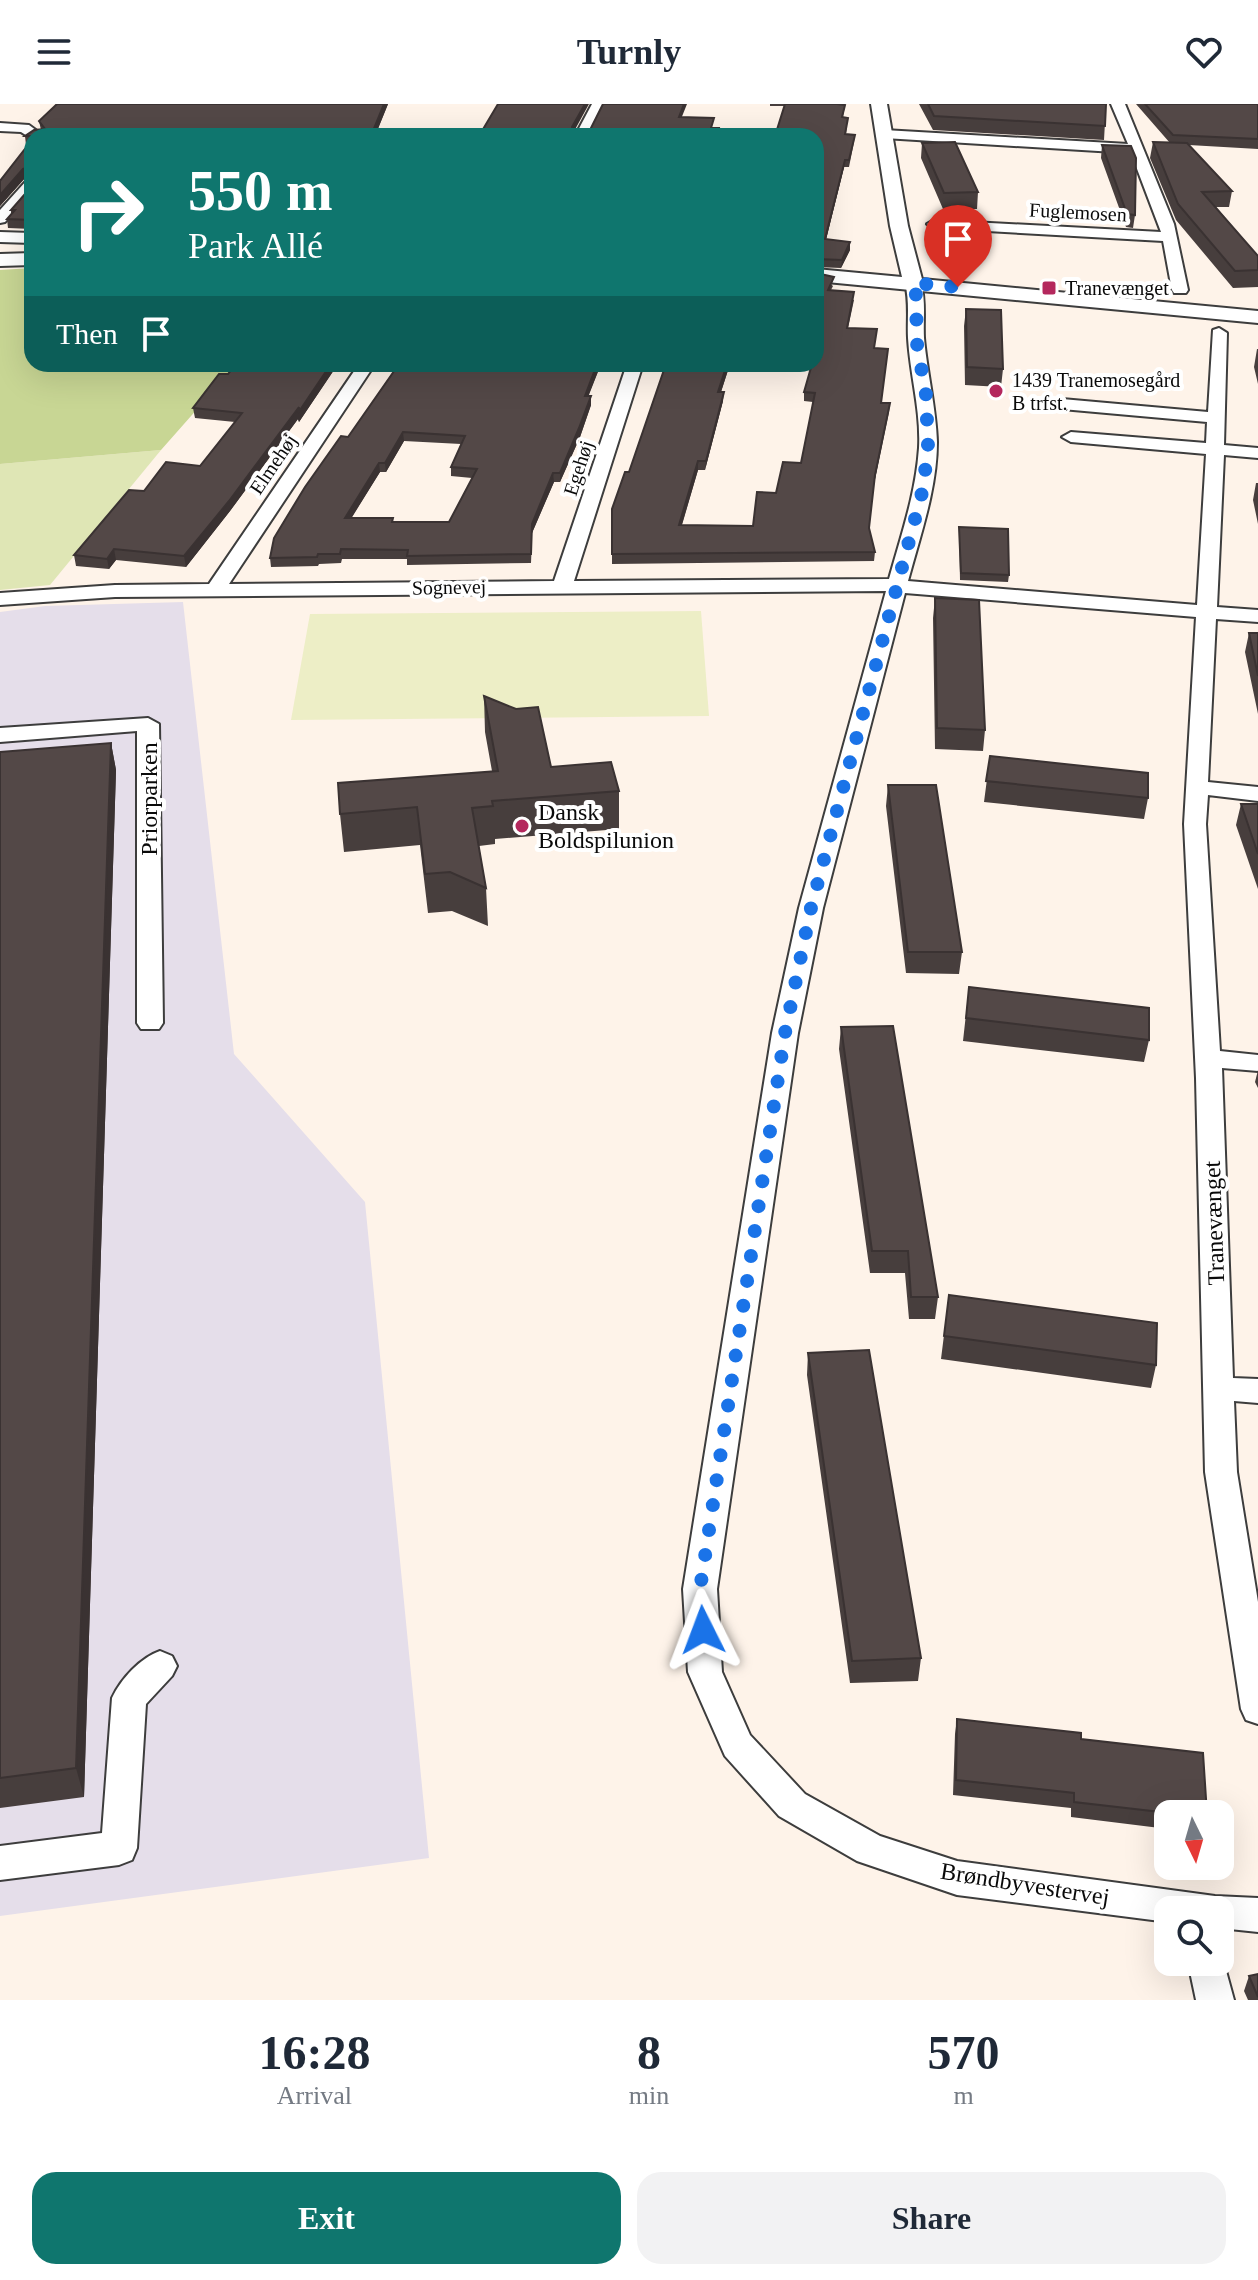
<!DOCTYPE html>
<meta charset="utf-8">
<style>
body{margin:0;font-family:Georgia,serif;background:#f2f2f3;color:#1f2937;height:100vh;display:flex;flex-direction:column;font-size:30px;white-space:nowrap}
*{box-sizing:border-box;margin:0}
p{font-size:26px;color:#747a83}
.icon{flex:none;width:44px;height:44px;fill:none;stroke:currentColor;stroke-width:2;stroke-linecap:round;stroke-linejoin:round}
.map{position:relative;height:1896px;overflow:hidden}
.panel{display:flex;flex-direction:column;background:#fff;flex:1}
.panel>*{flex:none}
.banner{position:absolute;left:24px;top:24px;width:800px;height:244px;border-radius:24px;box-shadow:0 8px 32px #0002;background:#0f766e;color:#fff;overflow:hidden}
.needle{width:52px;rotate:175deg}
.tools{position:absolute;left:1154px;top:1696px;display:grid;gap:16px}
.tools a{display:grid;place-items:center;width:80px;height:80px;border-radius:16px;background:#fff;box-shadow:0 8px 32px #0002;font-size:40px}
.pin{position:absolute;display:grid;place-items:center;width:68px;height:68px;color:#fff;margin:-82px -34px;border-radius:50% 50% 50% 0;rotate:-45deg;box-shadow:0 0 8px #0007}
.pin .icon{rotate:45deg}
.me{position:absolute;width:88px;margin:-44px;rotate:357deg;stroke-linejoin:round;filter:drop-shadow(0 0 6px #0008)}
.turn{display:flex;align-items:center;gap:28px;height:168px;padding:0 32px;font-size:36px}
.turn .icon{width:104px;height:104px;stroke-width:2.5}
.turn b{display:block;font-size:56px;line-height:68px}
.then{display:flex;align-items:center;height:76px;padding:0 32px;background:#0003;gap:16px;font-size:30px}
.eta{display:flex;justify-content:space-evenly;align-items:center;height:136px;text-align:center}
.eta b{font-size:48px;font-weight:700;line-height:56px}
.action{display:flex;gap:16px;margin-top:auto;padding:16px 32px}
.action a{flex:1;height:92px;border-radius:24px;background:#0f766e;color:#fff;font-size:32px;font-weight:700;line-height:92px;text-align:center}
.action a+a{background:#f2f2f3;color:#1f2937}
header{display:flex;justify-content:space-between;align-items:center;height:104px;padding:0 32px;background:#fff;font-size:36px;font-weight:700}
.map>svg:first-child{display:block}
</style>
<header><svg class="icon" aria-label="menu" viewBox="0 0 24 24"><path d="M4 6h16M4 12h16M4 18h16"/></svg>Turnly<svg class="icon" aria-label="heart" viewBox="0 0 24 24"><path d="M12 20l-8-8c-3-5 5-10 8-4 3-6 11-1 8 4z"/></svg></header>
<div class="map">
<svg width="1258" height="1896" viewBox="0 0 1258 1896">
<rect width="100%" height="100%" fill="#fef3e9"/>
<!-- industrial -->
<path fill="#e5deea" d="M183,498L234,950L365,1098L429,1754L0,1812V508L45,502Z"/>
<!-- green -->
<path fill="#dfe6b5" d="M161,346L50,481L0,486V360Z"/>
<!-- forest -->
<path fill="#c8d694" d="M32,164V260H237L161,346L0,360V166Z"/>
<!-- pitch -->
<path fill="#edeec6" d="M701,507L709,612L291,616L310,510Z"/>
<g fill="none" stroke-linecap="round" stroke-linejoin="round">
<defs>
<path id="minor" d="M592,0H606L589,32H575Z
M1111,0H1125L1174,120L1188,186L1186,189H1174L1172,186L1163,137L934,124L927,120L934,116L1161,128L1131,49L884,34L877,30L884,26L1128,40Z
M0,19L29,21L44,32H32V35L21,28L0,27Z
M32,75V88L5,118L0,119V106L27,76Z
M0,128L32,129V139L0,138Z
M913,174L921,179C926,198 923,215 924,234C927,269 936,303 937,338C937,385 920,432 908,477L1197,501L1206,350L1071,338L1062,333L1071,328L1206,339L1207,318L1062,305L1053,300L1062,295L1208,308L1213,226L1219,224L1227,229L1224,341L1258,344V354L1224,351L1217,503L1258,506V518L1216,515L1208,678L1258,683V697L1208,691L1206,720L1220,947L1258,951V967L1222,964L1233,1274L1258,1275V1299L1234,1297L1237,1368L1258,1498V1620L1246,1616L1241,1605L1205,1368L1196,974L1184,720L1196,513L905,489L823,804L798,929L717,1485L722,1568L750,1631L805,1690L880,1732L957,1757L1215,1792L1258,1794V1828L1220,1824V1806H1168V1818L957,1791L857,1757L779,1712L725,1652L688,1568L683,1485L772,929L799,804L886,487L115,493L0,501V489L115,481L209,480L359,260H375L229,480L554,477L627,260H643L574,477L889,475C901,432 916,389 919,344C921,306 910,271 908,234C907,215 910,198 905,179Z
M148,614L159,620L163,919L159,925H141L137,919V627L0,638V624Z
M160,1547L172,1552L177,1562L172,1572L146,1600L137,1744L132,1756L119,1761L0,1776V1742L102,1729L112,1594C121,1575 140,1554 160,1547Z
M1220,1845L1234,1896H1196L1188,1858H1220Z"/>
<path id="tertiary" d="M871,0H887L908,122L922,175L1258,207V219L816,177V165L902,173L890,122Z
M32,149V161L0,162V150Z"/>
</defs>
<!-- minor casing -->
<use href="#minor" stroke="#3d3d3d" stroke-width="4"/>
<!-- tertiary casing -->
<use href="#tertiary" stroke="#3d3d3d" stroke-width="4"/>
<!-- minor -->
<use href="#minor" fill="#fff" fill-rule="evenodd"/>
<!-- tertiary -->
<use href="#tertiary" fill="#fff" fill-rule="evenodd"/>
</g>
<!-- wall -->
<path fill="#473e3d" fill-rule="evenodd" d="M388,0L375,32H32V73L25,74L0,102V77L28,41H26L25,32L41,26L39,17Z
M770,0H838L845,1L843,13L847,21L846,30L855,31L854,38L849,63H844L826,136L850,138V146L841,164L816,163V32L784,2H770Z
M919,0H1106L1104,36L933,26Z
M1136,0H1258V45L1189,41L1232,87L1229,103H1216L1258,152V183L1233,184L1176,116L1150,54L1153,38L1170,39Z
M922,39L978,88L977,105H943L921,54Z
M1102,41L1135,111L1133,124L1126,123L1101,54Z
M32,82V125L8,124L7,115L11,110V106Z
M816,169L833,182L831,186L854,196L848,224L875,244L881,299H890L874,380L869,425L875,448L874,457L612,460V405L629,368L666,260H730L721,288L723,297L705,366H698L682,421L753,422L776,389L801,359L813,298L804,297V288L816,260Z
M966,205L1003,265L1001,283L965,281L964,222Z
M1257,245H1258V280L1254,263Z
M338,260L299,318L298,315L230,407L186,463L116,456L109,465L76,462L74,451L144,387L200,362L235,318L195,314L193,304L228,270Z
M392,260H601L588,292H591V301L580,333L560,378H554L532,429L531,459L407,461V455H342L341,459L319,460L318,462L271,463L270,454L348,333L393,268ZM404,337L461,340L451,363V372L472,374L449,418H393V414H351L380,368H386Z
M1256,379H1258V420L1253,396Z
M959,423L1009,471L1008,478L960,476Z
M935,494L985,626L983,647L935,645L933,514Z
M1249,529H1258V610L1245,548Z
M484,592L551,663L619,687V725L495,735V740L479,742L486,784L488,822L452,807L428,809L420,741L344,748L340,710L492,667L485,628Z
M111,639L116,666L84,1693L0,1704V648Z
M990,652L1148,694L1144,715L984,698Z
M888,681L962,848L959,870L906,869L886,702Z
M1241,700H1258V785L1236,721Z
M969,883L1149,936L1144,958L963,937Z
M841,923L938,1193L935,1215H909L905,1169H870L839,945Z
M1258,966V984L1255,978Z
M949,1191L1156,1261L1151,1284L941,1255Z
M808,1249L921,1554L918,1577L850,1579L807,1271Z
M957,1615L1081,1635L1207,1710H1168V1725L1071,1713V1704L953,1691L955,1630Z
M1258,1870V1896H1248L1244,1887L1249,1872Z"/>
<!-- shaded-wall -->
<path fill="#3a3232" d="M384,0H388L375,32H371Z
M585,0H589L572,31V23Z
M684,0H687L679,20V13Z
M845,56L844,63L824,143L825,135Z
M30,63L31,72L25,74L0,102V91L23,65Z
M850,138V146L841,164L842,156Z
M331,260H338L299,318L298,315L230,407L186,463L184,452Z
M597,260H601L585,301V292Z
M727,260H730L718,297V288Z
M724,288L723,297L705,366L706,357Z
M591,292V301L580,333L560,378V369Z
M890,299L889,308L874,380L875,371Z
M403,328L404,337L386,368L385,359Z
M698,357V366L679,430V421Z
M379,359L380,368L346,423L345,414Z
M553,369L554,378L532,429L531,459L532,420Z
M114,445L116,456L109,465L107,455Z
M111,639L116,666L84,1693L76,1664Z"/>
<!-- building -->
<path fill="#534847" stroke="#3a3232" stroke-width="2" fill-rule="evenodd" d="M57,0H384L371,32H25L34,26L45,25L39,17Z
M498,0H585L572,23L575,28H589L603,0H684L679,13L714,14L711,24H719L718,32H479Z
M785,0H837L845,1L842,13L848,14L845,30L855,31L849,56H845L825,135L850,138L842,156L816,155V32H775Z
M928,0H1106L1105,22L934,12Z
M1145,0H1258V35L1173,31Z
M32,36V65L30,63L23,65L0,91V77Z
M955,38L978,88L944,89L922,39Z
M1153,38L1187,39L1232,87L1202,88L1258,152V166L1235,167L1178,100Z
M1102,41L1131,42L1136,54L1135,111L1127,110Z
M32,82V116L7,115L15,106H11Z
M816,169L834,173L828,186L854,188L847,224L877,225L874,244L888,245L881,299H890L875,371L869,424L875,448L612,450V405L625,368H629L666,260H727L718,288H724L706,357H698L679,421L753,422L757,388L776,389L783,358L801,359L815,289L804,288L812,260H816V243L818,237H816Z
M966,205L1001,206L1003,265L967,263Z
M236,260H331L298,309L299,303L229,397L184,452L114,445L107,455L74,451L129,386L144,387L166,358L200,362L242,309L193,304L219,270H228Z
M397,260H597L585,292H591L579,324L560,369H553L532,420L531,450L407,452L408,446L341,445L340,450H318L317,453L270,454L274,434L305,383L341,332L348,333L399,260ZM403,328L465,332L451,363L477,365L449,418H392L393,414H345L379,359H385Z
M959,423L1008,425L1009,471L961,469Z
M935,494L979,496L985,626L937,624Z
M1249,529H1258V572Z
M484,592L516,605L538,603L551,663L611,658L619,687L492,697L493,702L472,704L486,784L450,768L425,770L417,703L340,710L338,679L498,667Z
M111,639L76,1664L0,1674V648Z
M990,652L1148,669V694L986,677Z
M888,681H936L962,848H908Z
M1241,700H1258V750Z
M969,883L1149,904V936L966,914Z
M893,922L938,1193H911L908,1147H872L841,923Z
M949,1191L1157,1219L1156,1261L944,1232Z
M869,1246L921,1554L852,1557L808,1249Z
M957,1615L1081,1629V1635L1203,1649L1207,1710H1178L1074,1698V1689L956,1676Z
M1258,1870V1893L1249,1872Z"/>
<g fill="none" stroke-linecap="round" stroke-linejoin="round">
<!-- route -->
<path stroke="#1a73e8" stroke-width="14" stroke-dasharray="0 25.2" d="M703,1526L700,1485L785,929L811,804L923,385L928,342L926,291L916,234L917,195L913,179L958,183"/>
</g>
<!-- markers -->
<g fill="#b4285d" stroke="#fff" stroke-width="3">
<rect x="1041" y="176" width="16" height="16" rx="4"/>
<circle cx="996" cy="287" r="8"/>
<circle cx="522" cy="722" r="8"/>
</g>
<g text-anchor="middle" stroke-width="8" stroke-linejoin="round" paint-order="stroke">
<!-- far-street labels -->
<g font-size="20" fill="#0a0a0a" stroke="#fff">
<text transform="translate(1078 108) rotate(3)" y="7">Fuglemosen</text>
<text transform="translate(273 360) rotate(-56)" y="7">Elmehøj</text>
<text transform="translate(578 364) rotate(-72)" y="7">Egehøj</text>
<text transform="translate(449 483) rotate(-1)" y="7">Sognevej</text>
</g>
<!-- far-poi labels -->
<g font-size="20" fill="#0a0a0a" stroke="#fff" text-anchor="start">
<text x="1065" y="191">Tranevænget</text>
<text x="1012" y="283">1439 Tranemosegård<tspan x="1012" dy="23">B trfst.</tspan></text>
</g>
<!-- street labels -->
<g font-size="24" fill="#0a0a0a" stroke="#fff">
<text transform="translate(149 695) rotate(-90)" y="8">Priorparken</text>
<text transform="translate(1214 1119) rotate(-92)" y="8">Tranevænget</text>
<text transform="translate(1025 1780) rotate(9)" y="8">Brøndbyvestervej</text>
</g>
<!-- poi labels -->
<g font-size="24" fill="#0a0a0a" stroke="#fff" text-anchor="start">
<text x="538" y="716">Dansk<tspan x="538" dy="28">Boldspilunion</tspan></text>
</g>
</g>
</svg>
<div class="tools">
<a><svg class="needle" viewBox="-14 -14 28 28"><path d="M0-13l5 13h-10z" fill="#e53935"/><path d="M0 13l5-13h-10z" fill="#747a83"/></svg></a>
<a><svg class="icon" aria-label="search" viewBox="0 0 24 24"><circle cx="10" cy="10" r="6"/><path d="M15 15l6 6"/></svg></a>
</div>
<div class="pin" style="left:958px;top:183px;background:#d93025"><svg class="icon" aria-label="arrive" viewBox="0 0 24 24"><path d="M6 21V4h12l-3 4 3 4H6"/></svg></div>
<svg class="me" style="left:703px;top:1526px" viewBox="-20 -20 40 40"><path d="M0-17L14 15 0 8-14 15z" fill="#1a73e8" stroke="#fff" stroke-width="4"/></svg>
<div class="banner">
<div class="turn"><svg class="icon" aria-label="right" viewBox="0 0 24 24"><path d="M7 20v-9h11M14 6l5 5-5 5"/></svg><div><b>550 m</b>Park Allé</div></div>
<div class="then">Then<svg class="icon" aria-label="arrive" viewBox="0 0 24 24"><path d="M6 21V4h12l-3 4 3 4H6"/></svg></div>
</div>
</div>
<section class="panel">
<div class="eta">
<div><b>16:28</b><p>Arrival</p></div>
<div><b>8</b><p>min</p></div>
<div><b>570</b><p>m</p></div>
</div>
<div class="action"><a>Exit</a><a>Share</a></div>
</section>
